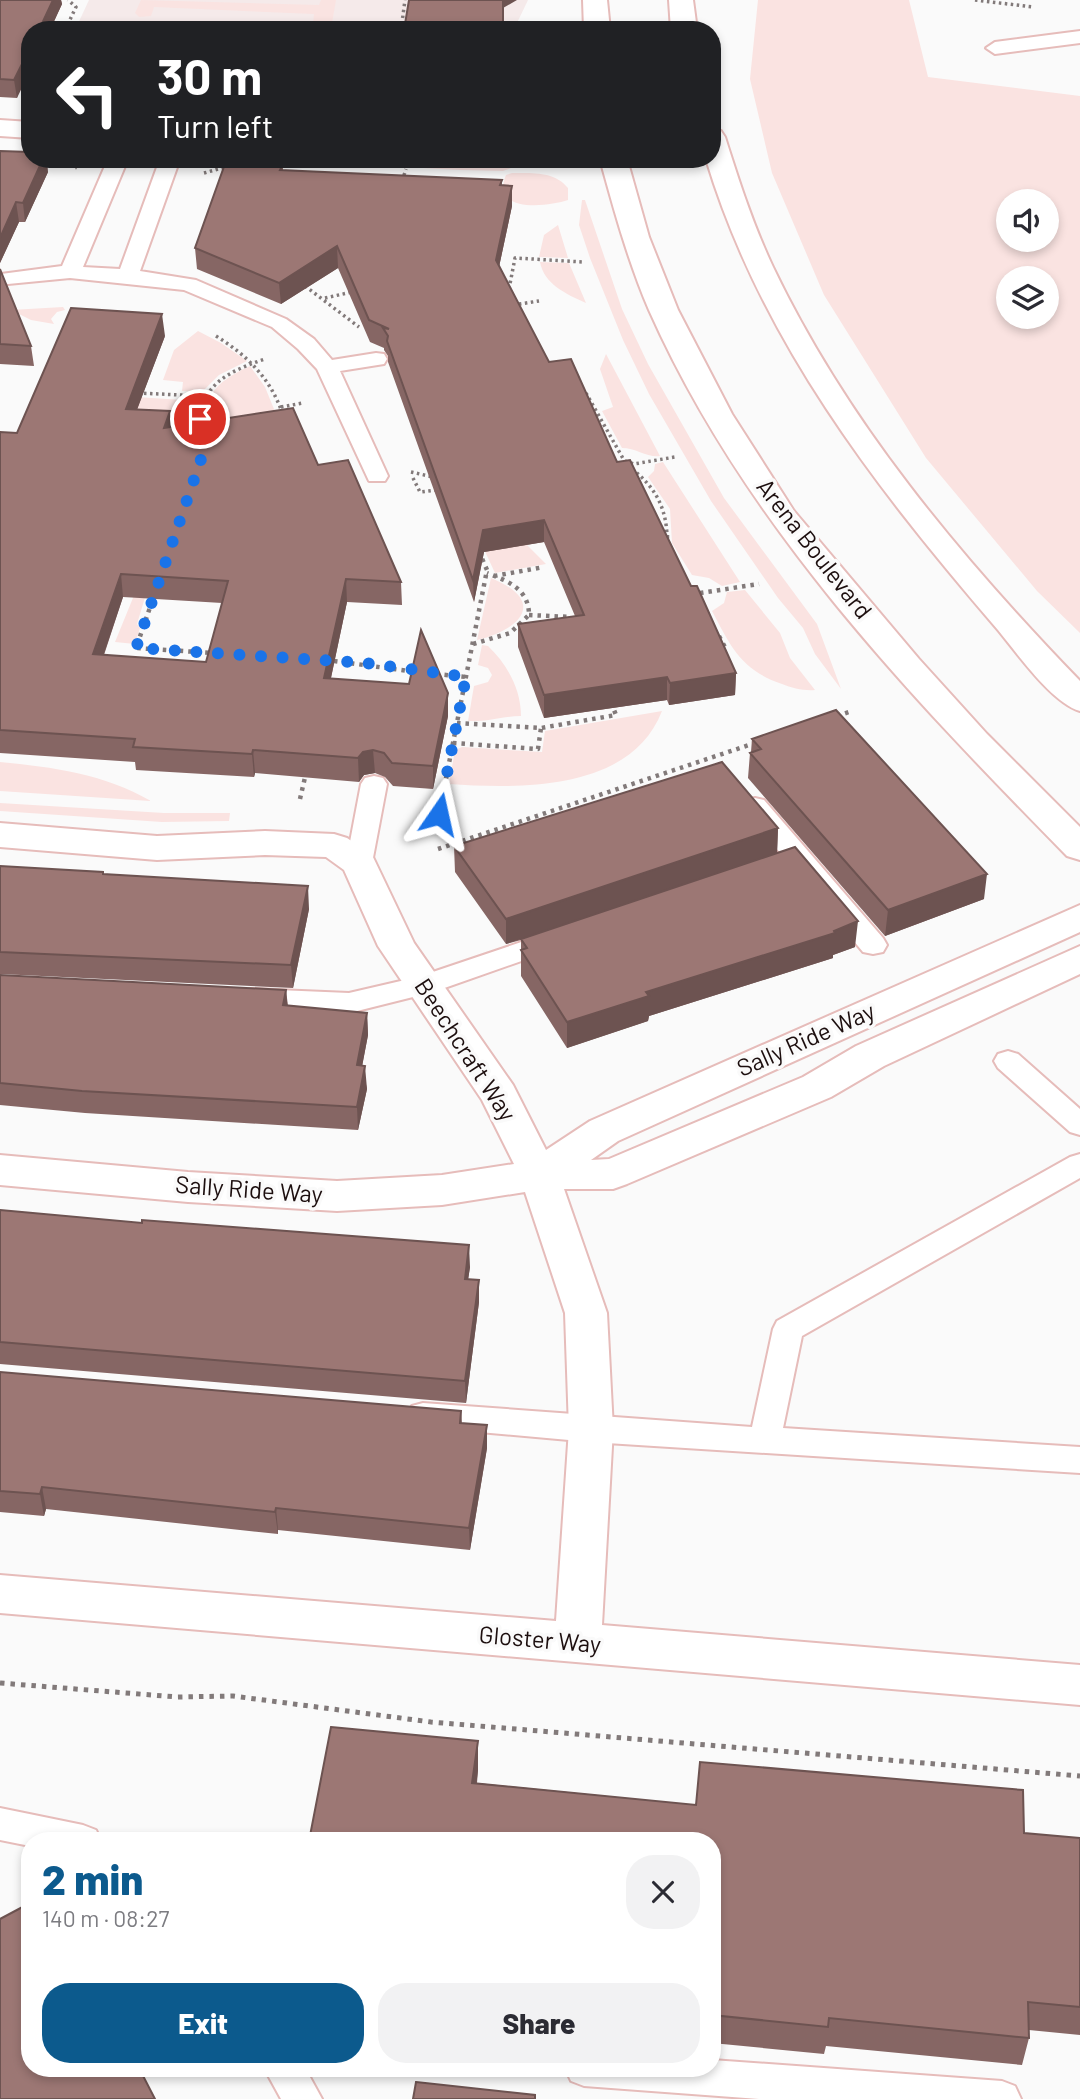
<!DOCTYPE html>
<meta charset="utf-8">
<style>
body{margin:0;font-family:Barlow,sans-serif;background:#f2f2f3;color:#2b2b33;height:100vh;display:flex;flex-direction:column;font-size:26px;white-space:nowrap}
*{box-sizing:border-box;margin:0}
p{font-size:23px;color:#7c7c81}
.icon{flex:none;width:38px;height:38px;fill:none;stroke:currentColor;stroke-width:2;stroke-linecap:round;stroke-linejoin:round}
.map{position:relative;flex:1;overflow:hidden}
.drawer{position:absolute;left:21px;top:1832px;width:700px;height:245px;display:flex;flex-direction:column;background:#fff;border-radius:28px;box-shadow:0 4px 10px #0003}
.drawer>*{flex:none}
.banner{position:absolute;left:21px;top:21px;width:700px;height:147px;border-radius:28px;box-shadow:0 4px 10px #0003;background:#202124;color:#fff;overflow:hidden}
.fabs{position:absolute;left:996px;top:189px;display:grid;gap:14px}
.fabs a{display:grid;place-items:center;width:63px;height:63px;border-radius:50%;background:#fff;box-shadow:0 4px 10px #0003;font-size:35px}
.pin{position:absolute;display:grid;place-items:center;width:60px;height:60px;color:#fff;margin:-30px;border:4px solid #fff;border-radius:50%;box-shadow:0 2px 7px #0007}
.me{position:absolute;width:77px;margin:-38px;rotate:11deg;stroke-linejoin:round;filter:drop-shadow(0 0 5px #0008)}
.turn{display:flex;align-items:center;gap:24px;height:147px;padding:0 21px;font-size:32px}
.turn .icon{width:91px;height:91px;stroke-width:2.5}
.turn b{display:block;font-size:49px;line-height:60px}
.round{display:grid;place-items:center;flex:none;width:74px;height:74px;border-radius:28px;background:#f2f2f3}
.headline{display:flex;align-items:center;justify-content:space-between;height:119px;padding:0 21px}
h1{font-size:42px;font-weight:800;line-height:52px;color:#0c5a8d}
.primary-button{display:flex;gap:14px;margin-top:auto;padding:14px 21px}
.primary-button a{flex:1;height:80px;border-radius:28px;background:#0c5a8d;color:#fff;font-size:28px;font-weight:800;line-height:80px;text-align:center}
.primary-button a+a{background:#f2f2f3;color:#2b2b33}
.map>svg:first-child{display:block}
</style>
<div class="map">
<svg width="1080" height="2099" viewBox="0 0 1080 2099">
<rect width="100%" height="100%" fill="#fafafa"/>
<!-- built -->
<path fill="#f5eaea" d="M89,0H528L517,23V30H75Z"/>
<!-- green -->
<path fill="#fae3e1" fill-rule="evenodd" d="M141,0L319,5L321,0H336L332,23L317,27L313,25L314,14L154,7L151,16L139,17L135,13Z
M758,0H909L928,77L1080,96V633L1037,591L926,458L824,295L772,173L750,79ZM1008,201H1046V240H1008ZM1008,278H1046V317H1008Z
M257,159H344L511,166V168L503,171L460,170Z
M512,173C531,173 555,171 568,188V200C547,207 490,213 506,175Z
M582,200H585L622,309L648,364L724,498L817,624L841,689L815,654L803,628L778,598L711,501L649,394L623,340L590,258L579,225Z
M558,225L568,258L539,257L544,235Z
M540,262L569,263L586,303C566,294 544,284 540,262Z
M63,307L65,310L57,312L51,319L54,324L31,320L11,310Z
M198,331L221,343L247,361L219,375L202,392L182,391L183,382L163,380L174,350Z
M606,354L660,456C648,458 636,448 622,448L602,411L613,407L600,369Z
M250,366L265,387L278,419L207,423C201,392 226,377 250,366Z
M105,395L198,401L195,415L197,425L137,624L140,628L135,644L115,642L135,593L163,429Z
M663,462L740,582L722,586L709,578L692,575L672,543L670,509L648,477L654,471L655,464Z
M476,532L517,535L546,564L495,573Z
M491,578C547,601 522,629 477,640Z
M745,590L780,633L790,658L815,690C804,691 792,688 782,684C741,670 731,647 712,611L724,603L727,592Z
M482,645L488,646C507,664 521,689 521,716C503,716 487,722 468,721L474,686L488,682L492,675L488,668L478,665Z
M662,711C631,791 521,789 449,784L455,750L462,747L542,752L545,731Z
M0,762C53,767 104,774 151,801L0,791Z
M0,803L164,813H230L229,821L162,822L0,811Z"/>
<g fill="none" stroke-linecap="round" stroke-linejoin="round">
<defs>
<path id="service" d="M1080,31V43L995,54L986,48L995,42Z
M108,159H128L83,267L120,269L160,159H180L140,271L196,280L286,319L314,339L332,360L376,353L384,354L387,359L384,364L340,371L388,476L385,481H369L317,369L298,349L272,327L184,290L70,278L8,284L1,282V274L62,266Z
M374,776L383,778L387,784L372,863L368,869L359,872L350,869L346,863L361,784L365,778Z
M755,798L764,800L883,938L887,945L883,952L873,954L863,952L746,812L742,806L746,800Z
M557,930L567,933L570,939L567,945L433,992L349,1013L251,1009L241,1006L237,999L241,992L251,989L349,993L418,977Z
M1008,1051L1018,1054L1080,1109V1135L1070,1132L998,1068L994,1061L998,1054Z
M1080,1154V1178L802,1336L783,1428L1080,1447V1473L591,1442L423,1427L412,1424L407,1415L412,1406L423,1403L752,1427L773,1329L777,1321L1070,1157Z
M0,1808L83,1825L96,1830L101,1841H30V1846L0,1840Z
M712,2060L1002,2081L1015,2086L1021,2099H759L584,2086L571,2081L565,2068H712Z
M264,2068H305L322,2099H281Z"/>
<path id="minor" d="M0,120L30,122V138L0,136Z
M0,823L157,836L265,831L334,834L347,838L372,855L414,943L513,1085L546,1150L590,1121L1080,905V932L618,1141L591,1160L609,1159L803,1077L856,1046L1080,946V974L884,1066L831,1097L627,1184L613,1189H564L607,1313L613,1429L602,1625L1080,1665V1705L0,1613V1575L556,1621L569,1429L565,1313L525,1192L442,1205L337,1211L188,1202L0,1185V1155L188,1172L337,1181L442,1175L514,1164L482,1100L378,946L344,870L326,857L265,855L157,860L0,847Z"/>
<path id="secondary" d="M583,0H607L610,30H584Z
M669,0H693L697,30H671Z
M712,129L721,131L725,137C739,181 753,225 773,267C847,422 961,558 1080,681V711C1052,703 1017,653 998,630C876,488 761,341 706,159H712Z
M600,159H627L649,237L678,310L732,414L794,511L919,659L987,734L1080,827V860L1067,856C907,693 743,522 649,310C628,261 614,210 600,159Z"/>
</defs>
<!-- service casing -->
<use href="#service" stroke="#e6bcba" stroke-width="4"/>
<!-- minor casing -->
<use href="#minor" stroke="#e6bcba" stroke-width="4"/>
<!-- secondary casing -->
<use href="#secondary" stroke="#e6bcba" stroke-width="4"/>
<!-- path-far2 -->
<path stroke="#827a7a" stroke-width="3.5" stroke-dasharray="2.5 3.5" stroke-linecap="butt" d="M975,0L1033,7
M65,30L76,7L68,0
M401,30L405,0
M60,159L77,168
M204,173L229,166
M402,181L406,169
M305,286L359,327
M509,289L515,258L583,262
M325,298L352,292
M513,305L539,301
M216,336C248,356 271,379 283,415
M138,393L203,396
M586,393L625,462
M281,407L303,403
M202,425C197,385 232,370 265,359
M625,461L634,464L675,457
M632,469C655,487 666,507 667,536
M411,472L433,477
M413,478L420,492L437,490"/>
<!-- path-far1 -->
<path stroke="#827a7a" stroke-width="4.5" stroke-dasharray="3.5 5" stroke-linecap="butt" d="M667,535V542
M494,576L544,567
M155,593L136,648L213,653
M700,593L759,584
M529,615L571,617
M719,636L727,651
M473,644L510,633L529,615C529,589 508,581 487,573
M334,661L416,672
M436,674L466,677
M837,716L852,711
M457,723L541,728L616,715L614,710
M453,743L538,749L541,728
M300,799L306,773
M418,824L439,814L487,570L480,554
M438,849L755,743"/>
<!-- path -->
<path stroke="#827a7a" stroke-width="5" stroke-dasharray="4.5 6" stroke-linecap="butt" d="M0,1683L177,1697L233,1696L431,1722L1080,1776"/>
<!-- service -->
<use href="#service" fill="#fff" fill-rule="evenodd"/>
<!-- minor -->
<use href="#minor" fill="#fff" fill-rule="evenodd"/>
<!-- secondary -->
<use href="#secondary" fill="#fff" fill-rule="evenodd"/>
</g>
<!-- wall -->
<path fill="#866664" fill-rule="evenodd" d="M0,0H61L62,4L50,30H30L17,98L0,97Z
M0,151L48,172L25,222H19L0,263Z
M283,164V171L502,180V185L512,186V206L499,267L549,362L617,462L691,586L736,673L735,695L669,705L667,700L544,718L518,647V624L575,616L544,542L484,552L474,602L388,362V356L384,350V348L370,342L338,268L281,304L197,269L195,248Z
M0,269L31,346L34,366L0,364Z
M165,336L137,409L172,427L318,465L401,582L402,605L347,602L331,678L448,716L433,789L393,786L385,777L375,773L364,775L359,782L255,773L254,777L136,770L135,762L0,753V432L17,433ZM123,597L222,603L206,662L104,655Z
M752,739L984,899L885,936L748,778L750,753L751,752Z
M778,828L777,853L855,947L833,955V958L649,1016L648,1021L567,1048L521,976V940L506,944L455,872L454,846Z
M0,866L103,872L104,874L309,909L293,988L0,974Z
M0,975L286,990L288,1006L367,1013L368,1035L362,1066L367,1089L358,1130L85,1113L0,1105Z
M0,1210L470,1267L468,1279L479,1302L466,1403L0,1364Z
M0,1372L461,1411L462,1423L487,1448L470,1550L278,1530V1534L46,1509L44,1516L0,1512Z
M478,1741V1770L477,1783L696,1805L1080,1838V2035L1029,2030V2038L1022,2065L826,2046L824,2054L712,2043V1841H309Z"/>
<!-- shaded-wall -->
<path fill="#6d5351" d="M53,0H61L62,4L50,30H39Z
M503,0H517L503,8V30H492Z
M30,48V71L17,98L14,80Z
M43,159H47L48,172L25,222L23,203Z
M512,186V206L496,281V260Z
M16,202L19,222L0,263V238Z
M337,246L338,268L281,304L279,283Z
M162,314L165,336L129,431L126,409Z
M170,411L172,434L164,428Z
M544,520V542L484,552L474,602L473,580L483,530Z
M121,574L123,597L96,677L93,654Z
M346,579L347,602L326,701L324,678Z
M736,673L735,695L669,705L670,683Z
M667,677V700L544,718V695Z
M448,693V716L433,789V766Z
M253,750L255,773L254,777L252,754Z
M373,750L375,773L364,775L359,782L358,758L363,752Z
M778,828L777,854L506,944V919Z
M987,874L984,899L885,936L888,910Z
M308,886L309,909L293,988L291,965Z
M858,921L855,947L833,955V958L649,1016L648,1021L567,1048V1022L646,992L834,931Z
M286,990L288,1012L283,1005Z
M367,1013L368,1035L358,1088L357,1065Z
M365,1066L367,1089L358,1130L357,1107Z
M469,1245L470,1267L465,1301V1279Z
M479,1280V1302L466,1403L465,1381Z
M487,1425V1448L470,1550L469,1528Z
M42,1487L46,1509L44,1516L40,1494Z
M276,1508L278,1530V1534L275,1512Z
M478,1741V1770L473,1812L472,1783Z"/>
<!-- building -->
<path fill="#9c7774" stroke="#6d5351" stroke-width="2" fill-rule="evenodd" d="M0,0H53L39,30H30V48L14,80L0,79Z
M409,0H503V25L492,30H404Z
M0,151L30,152V159H43L23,203L16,202L0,238Z
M226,161L283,164L280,170L502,180L500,185L512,186L496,260L549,362L571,359L617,462L630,460L691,586H697L736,673L670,683L667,677L544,695L518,624L584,615L544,520L483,530L473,580L387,341L388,336L383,328L389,329L369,320L337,246L279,283L195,248Z
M0,269L31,346L0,344Z
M71,308L162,314L126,409L170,411L164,428L293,408L318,465L348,460L401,582L346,579L324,678L409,684L421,630L448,693L433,766L392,763L384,753L373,750L363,752L358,758L253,750L252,754L133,747L135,739L0,730V432L17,433ZM121,574L228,581L206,662L93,654Z
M836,710L987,874L888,910L750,753L761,749L752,739Z
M722,762L778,828L506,919L454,846Z
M795,847L858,921L834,931L835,933L646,992L649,996L567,1022L521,950L527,948L521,939Z
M0,866L103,872V874L308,886L291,965L0,952Z
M0,975L286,990L283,1005L367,1013L357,1065L365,1066L357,1107L82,1091L0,1083Z
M0,1210L142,1223V1220L469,1245L465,1279L479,1280L465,1381L0,1342Z
M0,1372L461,1411L460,1423L487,1425L469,1528L276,1508L275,1512L42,1487L40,1494L0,1491Z
M331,1727L478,1741L472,1783L696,1805L700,1762L1023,1790L1024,1833L1080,1838V2007L1028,2002L1029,2038L829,2018L828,2027L712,2015V1841H309Z
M30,1903V2068H139L155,2099H0V1919Z
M416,2082L535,2095V2099H413Z"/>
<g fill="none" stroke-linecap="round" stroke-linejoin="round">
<!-- route -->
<path stroke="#1a73e8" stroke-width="12" stroke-dasharray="0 21.6" d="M200,419L207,442L136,648L366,663L466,677L439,814"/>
</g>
<g text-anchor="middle" stroke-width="7" stroke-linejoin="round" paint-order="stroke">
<!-- street labels -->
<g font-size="24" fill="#1c0e0e" stroke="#fafafa">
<text transform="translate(814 549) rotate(52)" y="8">Arena Boulevard</text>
<text transform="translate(806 1040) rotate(-24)" y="8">Sally Ride Way</text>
<text transform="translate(465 1050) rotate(57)" y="8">Beechcraft Way</text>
<text transform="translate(249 1190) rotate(4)" y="8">Sally Ride Way</text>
<text transform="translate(540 1640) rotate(5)" y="8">Gloster Way</text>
</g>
</g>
</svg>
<div class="fabs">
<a><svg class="icon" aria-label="sound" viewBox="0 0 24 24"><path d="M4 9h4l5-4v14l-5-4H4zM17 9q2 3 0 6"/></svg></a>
<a><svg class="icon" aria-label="layers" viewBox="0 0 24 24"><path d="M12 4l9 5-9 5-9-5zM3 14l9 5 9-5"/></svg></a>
</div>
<div class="pin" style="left:200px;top:419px;background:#d93025"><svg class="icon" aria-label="arrive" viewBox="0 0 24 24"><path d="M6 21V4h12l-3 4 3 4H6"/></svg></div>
<svg class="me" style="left:439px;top:814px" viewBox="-20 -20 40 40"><path d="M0-17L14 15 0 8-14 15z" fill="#1a73e8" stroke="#fff" stroke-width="4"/></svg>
<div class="banner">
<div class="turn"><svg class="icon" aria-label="left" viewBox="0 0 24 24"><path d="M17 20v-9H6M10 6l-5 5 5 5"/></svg><div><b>30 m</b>Turn left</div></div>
</div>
<section class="drawer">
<div class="headline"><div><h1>2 min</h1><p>140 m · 08:27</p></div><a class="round"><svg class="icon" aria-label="close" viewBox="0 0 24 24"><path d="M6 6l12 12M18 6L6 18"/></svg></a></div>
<div class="primary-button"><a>Exit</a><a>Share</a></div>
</section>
</div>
